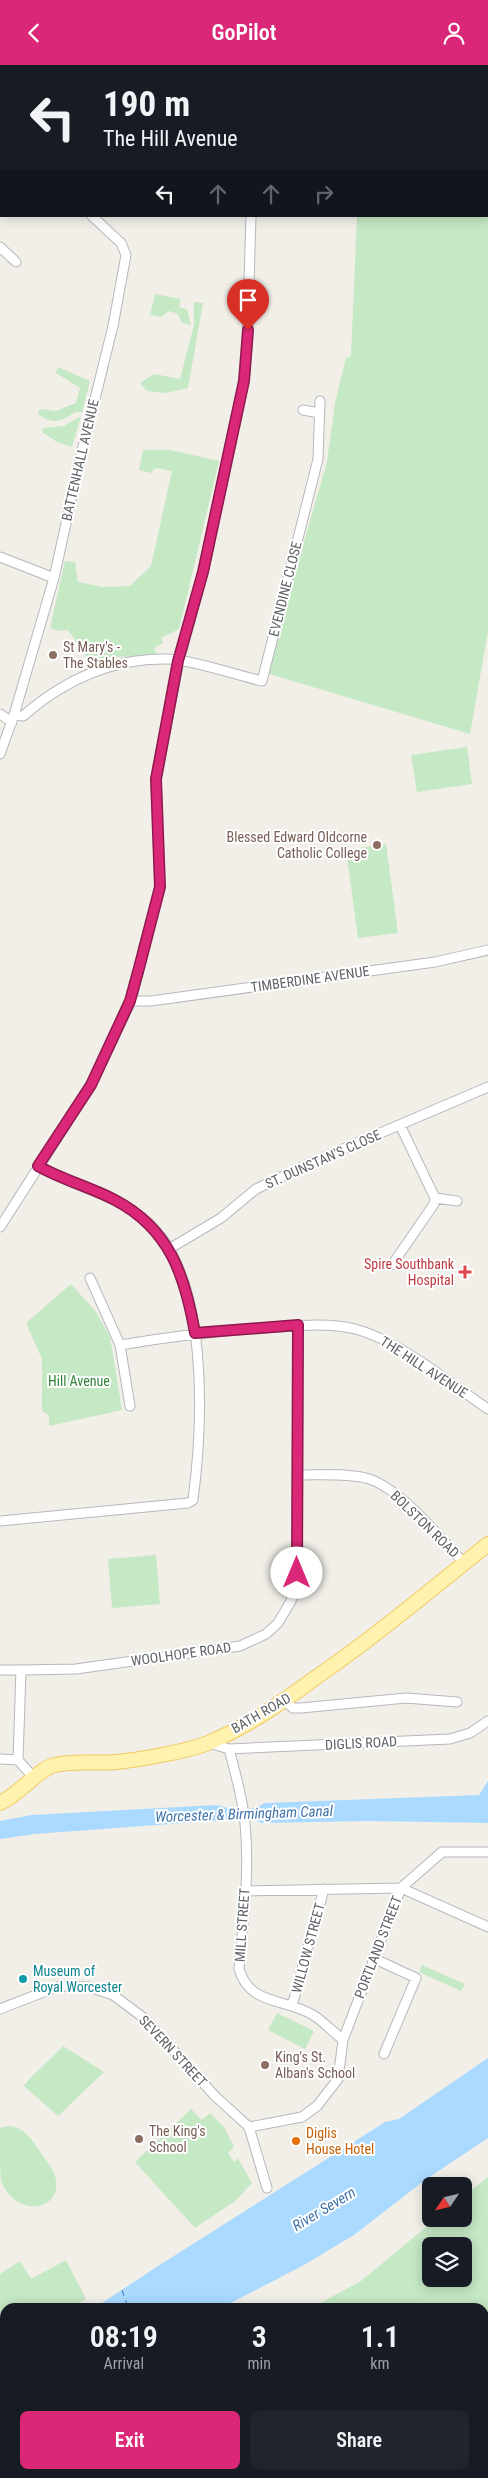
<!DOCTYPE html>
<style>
body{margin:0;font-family:"Roboto Condensed",sans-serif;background:#20242c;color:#f1f3f6;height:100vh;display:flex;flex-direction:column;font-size:19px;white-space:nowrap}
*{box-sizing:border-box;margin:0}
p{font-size:16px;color:#9ea1a6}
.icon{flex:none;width:28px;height:28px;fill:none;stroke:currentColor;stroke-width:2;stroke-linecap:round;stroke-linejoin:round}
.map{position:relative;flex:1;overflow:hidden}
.sheet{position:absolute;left:0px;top:2238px;width:489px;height:176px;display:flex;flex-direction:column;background:#171b24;border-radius:15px 15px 0 0;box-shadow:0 2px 12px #0003}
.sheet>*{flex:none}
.hud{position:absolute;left:0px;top:0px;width:489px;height:152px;box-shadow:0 2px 12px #0003;background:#171b24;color:#f1f3f6;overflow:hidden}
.needle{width:32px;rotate:235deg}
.controls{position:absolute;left:422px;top:2112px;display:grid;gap:10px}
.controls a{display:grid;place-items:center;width:50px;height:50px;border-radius:8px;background:#171b24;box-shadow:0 2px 12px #0003;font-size:25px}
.pin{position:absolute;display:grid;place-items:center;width:42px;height:42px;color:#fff;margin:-51px -21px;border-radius:50% 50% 50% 0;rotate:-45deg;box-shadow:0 0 5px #0007}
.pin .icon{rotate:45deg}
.me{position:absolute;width:55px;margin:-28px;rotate:0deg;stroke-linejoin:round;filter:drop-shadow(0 0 4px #0008)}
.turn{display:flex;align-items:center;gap:18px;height:105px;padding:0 20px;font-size:22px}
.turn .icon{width:65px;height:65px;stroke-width:2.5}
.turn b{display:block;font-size:35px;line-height:42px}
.lanes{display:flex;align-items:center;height:48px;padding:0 20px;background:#0003;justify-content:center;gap:25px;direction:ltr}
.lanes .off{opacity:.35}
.eta{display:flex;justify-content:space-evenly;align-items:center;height:85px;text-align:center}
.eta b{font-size:30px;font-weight:600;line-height:35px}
.action{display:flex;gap:10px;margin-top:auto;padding:10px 20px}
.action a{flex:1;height:58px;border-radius:8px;background:#db2777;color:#fff;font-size:20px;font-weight:600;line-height:58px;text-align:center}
.action a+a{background:#20242c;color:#f1f3f6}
header{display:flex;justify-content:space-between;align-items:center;height:65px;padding:0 20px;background:#db2777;color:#fff;font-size:22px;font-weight:600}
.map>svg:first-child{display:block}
</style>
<header><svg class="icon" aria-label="back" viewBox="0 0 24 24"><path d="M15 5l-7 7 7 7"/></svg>GoPilot<svg class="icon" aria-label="person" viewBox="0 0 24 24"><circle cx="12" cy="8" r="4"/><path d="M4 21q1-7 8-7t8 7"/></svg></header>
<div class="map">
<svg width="488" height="2413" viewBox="0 0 488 2413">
<rect width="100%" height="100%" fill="#f1efe8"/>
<!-- green -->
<path fill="#c5e8c5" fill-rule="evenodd" d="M363,0H488V566L470,669L266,608L327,397L335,338L346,293L351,291L357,151H488V1Z
M155,229L181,234L179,242L187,244L191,260L182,258L178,249L169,246L161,252L150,250Z
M194,237L203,238L188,323L166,328L147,326L140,318L154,309L180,314L194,260Z
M58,302L90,316L82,347H75C61,357 53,360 38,349L39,346L41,344L56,346L76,338L80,323L56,308Z
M81,351L72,382L57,377L42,367L43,363L64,361Z
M143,385H170L219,396L179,564L161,573L163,578L154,583L157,591L109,592L91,598L68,565L59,566L50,563L65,496L75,497L78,517L103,522L130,521L151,501L172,406L155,403L151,408L139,405Z
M467,682L472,719L417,727L411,690Z
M386,779L398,868L358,873L346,785Z
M71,1219L96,1247L110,1272L122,1345L49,1361V1350L42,1346V1294L26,1258Z
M156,1490L160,1539L112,1543L108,1494Z
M422,1900L465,1919L461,1926L419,1907Z
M277,1948L314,1966L305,1984L268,1965Z
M63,1981L104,2007L58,2051L24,2021C26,2016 56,1989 63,1981Z
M191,2044L202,2055L210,2048L224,2062L234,2082L228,2088L234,2097L238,2093L252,2118L235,2136L195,2163L135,2097Z
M8,2061C24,2062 30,2072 39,2085C44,2093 52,2102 55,2111C65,2144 18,2156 1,2116C0,2105 0,2075 0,2063Z
M488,2112V2413H286L281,2409H484V2242H313L361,2216L436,2154H464V2131ZM431,2181H464V2214H431Z
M66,2195L86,2234L73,2242H16L14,2239L5,2242V2246L0,2250V2209L20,2196L31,2214Z
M5,2251V2284L4,2285L0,2280V2254Z
M45,2409H268L272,2413H41Z"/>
<!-- water -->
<path fill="#aadaff" d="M488,1716V1758L368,1756L261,1758L256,1755L239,1754L34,1769L0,1774V1756L32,1750L216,1740C234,1745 248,1748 265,1738L479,1730Z
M488,1993V2073L425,2115L354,2170L304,2200L223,2242H96L155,2203L385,2057L399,2054Z
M5,2304V2399L0,2408V2307Z"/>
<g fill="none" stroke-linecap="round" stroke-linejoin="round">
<!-- ferry -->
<path stroke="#4174aa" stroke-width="1" stroke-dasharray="6 5" stroke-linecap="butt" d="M122,2225L128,2242"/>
<defs>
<path id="minor" d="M188,0L189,1
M254,1V0
M0,45L1,47
M0,84L1,83
M0,182L16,197
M303,345L319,348
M0,492L54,513
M0,649L12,657
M14,650L23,651C64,615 112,593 168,594C193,595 236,610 262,616L318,394L320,336
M0,689L14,650L54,513L81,390L113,261L126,190L121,178L92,151
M131,936H151L435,897L488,885
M435,1133L457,1136
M0,1162L91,1020L131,936L160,822L156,714L179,596L203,507L244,316L247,284L251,151
M169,1184L221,1153L256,1124L308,1099L488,1022
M392,1200L434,1139L435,1133L400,1060
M90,1213L120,1280C173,1271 225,1265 279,1262C303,1260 331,1258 355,1264C398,1275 450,1318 488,1344
M120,1280L130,1341
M297,1410C320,1410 343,1408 366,1413C400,1422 440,1473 464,1498
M0,1456L188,1438L193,1435C203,1358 210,1210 146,1156C115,1129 73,1121 38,1101
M0,1605H21
M285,1636L293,1643H301L406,1633L457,1637
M209,1678L229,1684L450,1674L470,1668L488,1656
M229,1684C235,1708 243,1733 245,1759C250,1807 243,1856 239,1904C250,1941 285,1933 313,1950C323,1956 333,1967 343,1975L338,2014L317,2041L302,2052L249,2062
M0,1694L18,1695
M18,1695L21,1605L76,1604L240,1581L266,1569L278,1558L291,1536L297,1508L298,1260
M18,1695L34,1713
M246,1826L401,1823L488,1862
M373,1893L416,1913L384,1989
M292,1941L324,1824
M0,1944L59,1921L89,1922L113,1930L144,1953L215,2031L249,2062L267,2123
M343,1975L401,1823L442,1787H488"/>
<path id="primary" d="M0,1738C20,1729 39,1703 55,1700C75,1695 96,1699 116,1697C138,1695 189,1686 208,1678C247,1662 284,1636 318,1611C377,1570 432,1524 488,1479"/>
</defs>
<!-- minor casing -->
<use href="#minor" stroke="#b5b8bc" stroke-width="11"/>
<!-- primary casing -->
<use href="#primary" stroke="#f2c960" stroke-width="16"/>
<!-- minor -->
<use href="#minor" stroke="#fff" stroke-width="9"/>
<!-- primary -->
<use href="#primary" stroke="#fff2af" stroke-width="14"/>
</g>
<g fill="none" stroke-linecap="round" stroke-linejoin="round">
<defs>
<path id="route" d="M248,265L244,316L203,507L178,596L156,714L160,822L139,903L130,936L91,1020L38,1101C63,1115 90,1122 115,1135C170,1164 185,1211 195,1268L298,1260L297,1508"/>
</defs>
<!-- route casing -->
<use href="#route" stroke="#8e194d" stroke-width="12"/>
<!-- route -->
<use href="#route" stroke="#db2777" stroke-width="9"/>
</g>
<!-- markers -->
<g fill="#8d6e63" stroke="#fff" stroke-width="2">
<circle cx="53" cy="590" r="5"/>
<circle cx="377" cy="780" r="5"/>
<circle cx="265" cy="2000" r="5"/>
<circle cx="139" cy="2074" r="5"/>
</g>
<path fill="#e0444e" stroke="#fff" stroke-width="2" d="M462.5 1199.5h5v5h5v5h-5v5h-5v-5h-5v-5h5z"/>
<circle fill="#0f9aa8" stroke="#fff" stroke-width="2" cx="23" cy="1914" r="5"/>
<circle fill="#e8710a" stroke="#fff" stroke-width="2" cx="296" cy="2076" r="5"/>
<g text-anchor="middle" stroke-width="4" stroke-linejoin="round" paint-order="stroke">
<!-- street labels -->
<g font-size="14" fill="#5f6368" stroke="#fff">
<text transform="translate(80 395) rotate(-77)" y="5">BATTENHALL AVENUE</text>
<text transform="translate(285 524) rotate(-76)" y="5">EVENDINE CLOSE</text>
<text transform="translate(310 914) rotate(-8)" y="5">TIMBERDINE AVENUE</text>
<text transform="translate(323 1094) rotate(-24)" y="5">ST. DUNSTAN'S CLOSE</text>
<text transform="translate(424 1302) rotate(33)" y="5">THE HILL AVENUE</text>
<text transform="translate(425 1459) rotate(44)" y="5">BOLSTON ROAD</text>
<text transform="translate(181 1589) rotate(-8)" y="5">WOOLHOPE ROAD</text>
<text transform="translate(261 1648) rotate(-30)" y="5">BATH ROAD</text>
<text transform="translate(361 1678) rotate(-3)" y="5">DIGLIS ROAD</text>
<text transform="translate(242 1860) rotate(-86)" y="5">MILL STREET</text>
<text transform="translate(378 1882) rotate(-69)" y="5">PORTLAND STREET</text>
<text transform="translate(308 1883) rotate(-75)" y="5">WILLOW STREET</text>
<text transform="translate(173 1986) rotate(47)" y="5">SEVERN STREET</text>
</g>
<!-- education labels -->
<g font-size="14" fill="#785e54" stroke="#fff" text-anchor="start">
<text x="63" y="587">St Mary's -<tspan x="63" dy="16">The Stables</tspan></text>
<text x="367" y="777" text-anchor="end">Blessed Edward Oldcorne<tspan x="367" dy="16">Catholic College</tspan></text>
<text x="275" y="1997">King's St.<tspan x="275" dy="16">Alban's School</tspan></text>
<text x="149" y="2071">The King's<tspan x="149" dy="16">School</tspan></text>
</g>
<!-- health labels -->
<g font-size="14" fill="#be3a42" stroke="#fff" text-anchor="end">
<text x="454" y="1204">Spire Southbank<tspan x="454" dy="16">Hospital</tspan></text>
</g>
<!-- park labels -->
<g font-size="14" fill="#348238" stroke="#fff">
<text x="79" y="1321">Hill Avenue</text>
</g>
<!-- culture labels -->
<g font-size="14" fill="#0d838f" stroke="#fff" text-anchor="start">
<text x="33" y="1911">Museum of<tspan x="33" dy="16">Royal Worcester</tspan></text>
</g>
<!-- food labels -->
<g font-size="14" fill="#c56008" stroke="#fff" text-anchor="start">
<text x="306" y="2073">Diglis<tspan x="306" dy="16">House Hotel</tspan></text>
</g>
<!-- water labels -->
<g font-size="15" font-style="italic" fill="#4174aa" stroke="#fff">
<text transform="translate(244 1749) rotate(-2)" y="5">Worcester &amp; Birmingham Canal</text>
<text transform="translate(324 2144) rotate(-31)" y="5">River Severn</text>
</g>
</g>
</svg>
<div class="controls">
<a><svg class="needle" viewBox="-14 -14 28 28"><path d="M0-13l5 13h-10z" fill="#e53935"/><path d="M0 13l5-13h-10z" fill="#9ea1a6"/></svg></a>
<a><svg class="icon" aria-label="layers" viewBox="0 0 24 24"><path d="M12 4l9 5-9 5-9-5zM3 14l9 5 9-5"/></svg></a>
</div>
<div class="pin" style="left:248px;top:265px;background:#d93025"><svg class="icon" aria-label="arrive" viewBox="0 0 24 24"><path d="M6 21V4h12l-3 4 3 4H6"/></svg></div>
<svg class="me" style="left:297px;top:1508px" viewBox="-20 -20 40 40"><circle r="19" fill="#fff"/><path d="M0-13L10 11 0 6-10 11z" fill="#db2777"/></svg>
<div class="hud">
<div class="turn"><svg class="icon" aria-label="left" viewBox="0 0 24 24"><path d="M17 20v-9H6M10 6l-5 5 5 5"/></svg><div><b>190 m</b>The Hill Avenue</div></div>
<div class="lanes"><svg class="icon" aria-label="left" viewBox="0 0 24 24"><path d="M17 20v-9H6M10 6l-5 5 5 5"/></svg><svg class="icon off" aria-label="ahead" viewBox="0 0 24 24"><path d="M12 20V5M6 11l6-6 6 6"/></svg><svg class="icon off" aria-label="ahead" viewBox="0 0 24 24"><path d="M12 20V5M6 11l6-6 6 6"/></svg><svg class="icon off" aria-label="right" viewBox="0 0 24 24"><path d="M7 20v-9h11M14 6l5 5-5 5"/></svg></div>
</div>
<section class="sheet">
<div class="eta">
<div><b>08:19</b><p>Arrival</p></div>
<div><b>3</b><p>min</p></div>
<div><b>1.1</b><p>km</p></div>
</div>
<div class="action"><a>Exit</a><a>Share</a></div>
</section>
</div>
